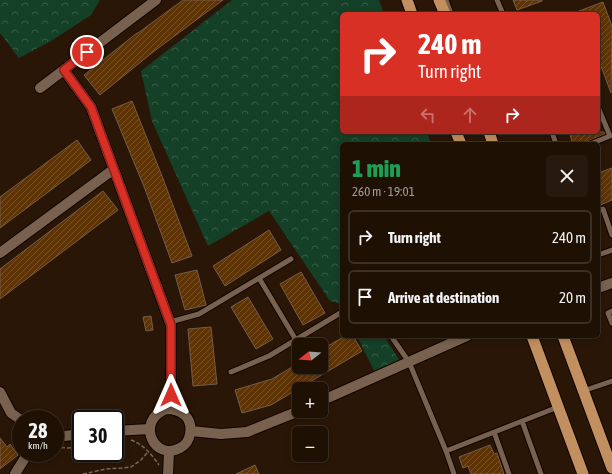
<!DOCTYPE html>
<meta charset="utf-8">
<style>
body{margin:0;font-family:"Asap Condensed",sans-serif;background:#27190e;color:#f1f3f6;height:100vh;display:flex;flex-direction:column;font-size:15px;white-space:nowrap}
*{box-sizing:border-box;margin:0}
p{font-size:13px;color:#a19d9a}
.icon{flex:none;width:22px;height:22px;fill:none;stroke:currentColor;stroke-width:2;stroke-linecap:round;stroke-linejoin:round}
.map{position:relative;flex:1;overflow:hidden}
.side{position:absolute;left:340px;top:142px;width:260px;height:196px;display:flex;flex-direction:column;background:#1f1004;border-radius:6px;box-shadow:0 2px 6px #0003,0 0 0 1px #3c3026}
.side>*{flex:none}
.top-card{position:absolute;left:340px;top:12px;width:260px;height:122px;border-radius:6px;box-shadow:0 2px 6px #0003,0 0 0 1px #3c3026;background:#d93025;color:#fff;overflow:hidden}
.needle{width:26px;rotate:253deg}
.fabs{position:absolute;left:292px;top:338px;display:grid;gap:8px}
.fabs a{display:grid;place-items:center;width:36px;height:36px;border-radius:6px;background:#1f1004;box-shadow:0 2px 6px #0003,0 0 0 1px #3c3026;font-size:20px}
.speed{position:absolute;left:12px;top:410px;display:flex;gap:8px;font-size:20px;font-weight:700;text-align:center}
.speed>*{display:grid;place-content:center;width:52px;height:52px;border-radius:50%;background:#1f1004;box-shadow:0 2px 6px #0003,0 0 0 1px #3c3026;line-height:1}
.speed small{font-size:10px;font-weight:400}
.speed .limit{border:2px solid #111;border-radius:6px;background:#fff;color:#111}
.pin{position:absolute;display:grid;place-items:center;width:34px;height:34px;color:#fff;margin:-17px;border:2px solid #fff;border-radius:50%;box-shadow:0 1px 4px #0007}
.me{position:absolute;width:44px;margin:-22px;rotate:0deg;stroke-linejoin:round;filter:drop-shadow(0 0 3px #0008)}
.turn{display:flex;align-items:center;gap:14px;height:84px;padding:0 12px;font-size:18px}
.turn .icon{width:52px;height:52px;stroke-width:2.5}
.turn b{display:block;font-size:28px;line-height:34px}
.lanes{display:flex;align-items:center;height:38px;padding:0 12px;background:#0003;justify-content:center;gap:20px;direction:ltr}
.lanes .off{opacity:.35}
.round{display:grid;place-items:center;flex:none;width:42px;height:42px;border-radius:6px;background:#27190e}
.head{display:flex;align-items:center;justify-content:space-between;height:68px;padding:0 12px}
h1{font-size:24px;font-weight:800;line-height:30px;color:#1e9e55}
ul{padding:0;list-style:none}
li{display:flex;align-items:center;gap:12px;height:54px;margin:0 8px 6px;padding:0 4px;border:2px solid #3c3026;border-radius:6px}
li div{flex:1}
li b{display:block;font-size:15px}
li em{font-style:normal}
.map>svg:first-child{display:block}
</style>
<div class="map">
<svg width="612" height="474" viewBox="0 0 612 474">
<defs>
<pattern id="forest-crowns" width="20" height="18" patternUnits="userSpaceOnUse"><rect width="20" height="18" fill="#144027"/><path d="M2 6a3 3 0 1 1 6 0M12 15a3 3 0 1 1 6 0" fill="none" stroke="#375c46"/></pattern>
<pattern id="building-hatch" width="6" height="6" patternUnits="userSpaceOnUse"><rect width="6" height="6" fill="#5f3405"/><path d="M-1 1l2-2M0 6l6-6M5 7l2-2" fill="none" stroke="#775129"/></pattern>
</defs>
<rect width="100%" height="100%" fill="#291606"/>
<!-- forest -->
<path fill="url(#forest-crowns)" d="M0,0H100L91,15L51,41L19,58L0,33Z
M232,0H379L384,14H342V132H427L431,144H342V306L341,304L330,301L269,211L208,246L152,121L141,71Z
M357,336H384L405,369L379,381Z"/>
<!-- building -->
<path fill="url(#building-hatch)" stroke="#745c4a" d="M183,0H223L153,52L100,95L84,75L137,33H138Z
M513,0H542V1L517,10Z
M603,2L612,26L611,93L598,58V14L574,13Z
M132,101L162,176L192,256L172,263L145,189L112,109Z
M569,132H604L605,134L581,144H573Z
M77,140L91,160L0,228V197Z
M612,168V200L598,206V173Z
M103,191L118,210L0,299V269Z
M269,230L281,250L225,286L213,266Z
M197,270L206,305L185,310L175,275Z
M301,272L325,313L303,325L280,284Z
M248,297L273,339L256,349L231,307Z
M151,316L153,330L146,331L143,317Z
M211,327L217,384L193,386L188,329Z
M345,336H353L362,351L271,405L242,413L235,390L272,379L299,363V367H321V350Z
M0,438L7,447L10,444L18,455L0,469Z
M490,445L494,454L497,453L504,474H471L468,466L463,468L459,457Z
M255,465L259,474H236Z"/>
<g fill="none" stroke-linecap="round" stroke-linejoin="round">
<defs>
<path id="service" d="M446,0L451,14
M497,0L503,14
M552,132L556,144
M590,144L610,136L598,107
M598,211L603,209L612,235
M598,255L612,250
M259,278L296,340
M612,311L608,313L612,323
M170,322L199,314L291,259
M391,336L409,362L446,451L558,407
M231,372L269,356L342,312
M583,391L612,381
M522,421L541,474
M494,432L509,474
M446,451L454,474"/>
<path id="minor" d="M64,70L91,107L171,325V409
M40,88L156,0
M0,253L114,169
M598,288L612,283
M0,392L11,413L21,420
M321,401L467,336
M166,409C181,409 193,417 190,434C189,440 186,445 180,448C154,462 135,421 166,409Z
M115,431L149,429
M191,431L221,434L247,432L299,411
M55,436H65L81,434
M15,474L28,453
M168,474L169,452"/>
<path id="trunk" d="M407,0L412,14
M439,0L445,14
M456,132L461,144
M489,132L493,144
M532,336L583,474
M563,336L612,468"/>
</defs>
<!-- service casing -->
<use href="#service" stroke="#110300" stroke-width="7"/>
<!-- minor casing -->
<use href="#minor" stroke="#110300" stroke-width="12"/>
<!-- trunk casing -->
<use href="#trunk" stroke="#110300" stroke-width="13"/>
<!-- path -->
<path stroke="#786759" stroke-width="1.5" stroke-dasharray="4 2" stroke-linecap="butt" d="M131,440C143,444 152,455 159,465
M55,447L68,448L81,447
M83,474L106,469L122,468L131,467L141,460L148,452"/>
<!-- service -->
<use href="#service" stroke="#78614e" stroke-width="5"/>
<!-- minor -->
<use href="#minor" stroke="#78614e" stroke-width="10"/>
<!-- trunk -->
<use href="#trunk" stroke="#c29060" stroke-width="11"/>
</g>
<g fill="none" stroke-linecap="round" stroke-linejoin="round">
<defs>
<path id="route" d="M87,52L64,70L91,107L171,325V395"/>
</defs>
<!-- route casing -->
<use href="#route" stroke="#8d1f18" stroke-width="10"/>
<!-- route -->
<use href="#route" stroke="#d93025" stroke-width="7"/>
</g>
</svg>
<div class="fabs">
<a><svg class="needle" viewBox="-14 -14 28 28"><path d="M0-13l5 13h-10z" fill="#e53935"/><path d="M0 13l5-13h-10z" fill="#a19d9a"/></svg></a>
<a>+</a>
<a>−</a>
</div>
<div class="speed"><div>28<small>km/h</small></div><div class="limit">30</div></div>
<div class="pin" style="left:87px;top:52px;background:#d93025"><svg class="icon" aria-label="arrive" viewBox="0 0 24 24"><path d="M6 21V4h12l-3 4 3 4H6"/></svg></div>
<svg class="me" style="left:171px;top:395px" viewBox="-20 -20 40 40"><path d="M0-17L14 15 0 8-14 15z" fill="#d93025" stroke="#fff" stroke-width="4"/></svg>
<div class="top-card">
<div class="turn"><svg class="icon" aria-label="right" viewBox="0 0 24 24"><path d="M7 20v-9h11M14 6l5 5-5 5"/></svg><div><b>240 m</b>Turn right</div></div>
<div class="lanes"><svg class="icon off" aria-label="left" viewBox="0 0 24 24"><path d="M17 20v-9H6M10 6l-5 5 5 5"/></svg><svg class="icon off" aria-label="ahead" viewBox="0 0 24 24"><path d="M12 20V5M6 11l6-6 6 6"/></svg><svg class="icon" aria-label="right" viewBox="0 0 24 24"><path d="M7 20v-9h11M14 6l5 5-5 5"/></svg></div>
</div>
<section class="side">
<div class="head"><div><h1>1 min</h1><p>260 m · 19:01</p></div><a class="round"><svg class="icon" aria-label="close" viewBox="0 0 24 24"><path d="M6 6l12 12M18 6L6 18"/></svg></a></div>
<ul>
<li><svg class="icon" aria-label="right" viewBox="0 0 24 24"><path d="M7 20v-9h11M14 6l5 5-5 5"/></svg><div><b>Turn right</b></div><em>240 m</em></li>
<li><svg class="icon" aria-label="arrive" viewBox="0 0 24 24"><path d="M6 21V4h12l-3 4 3 4H6"/></svg><div><b>Arrive at destination</b></div><em>20 m</em></li>
</ul>
</section>
</div>
